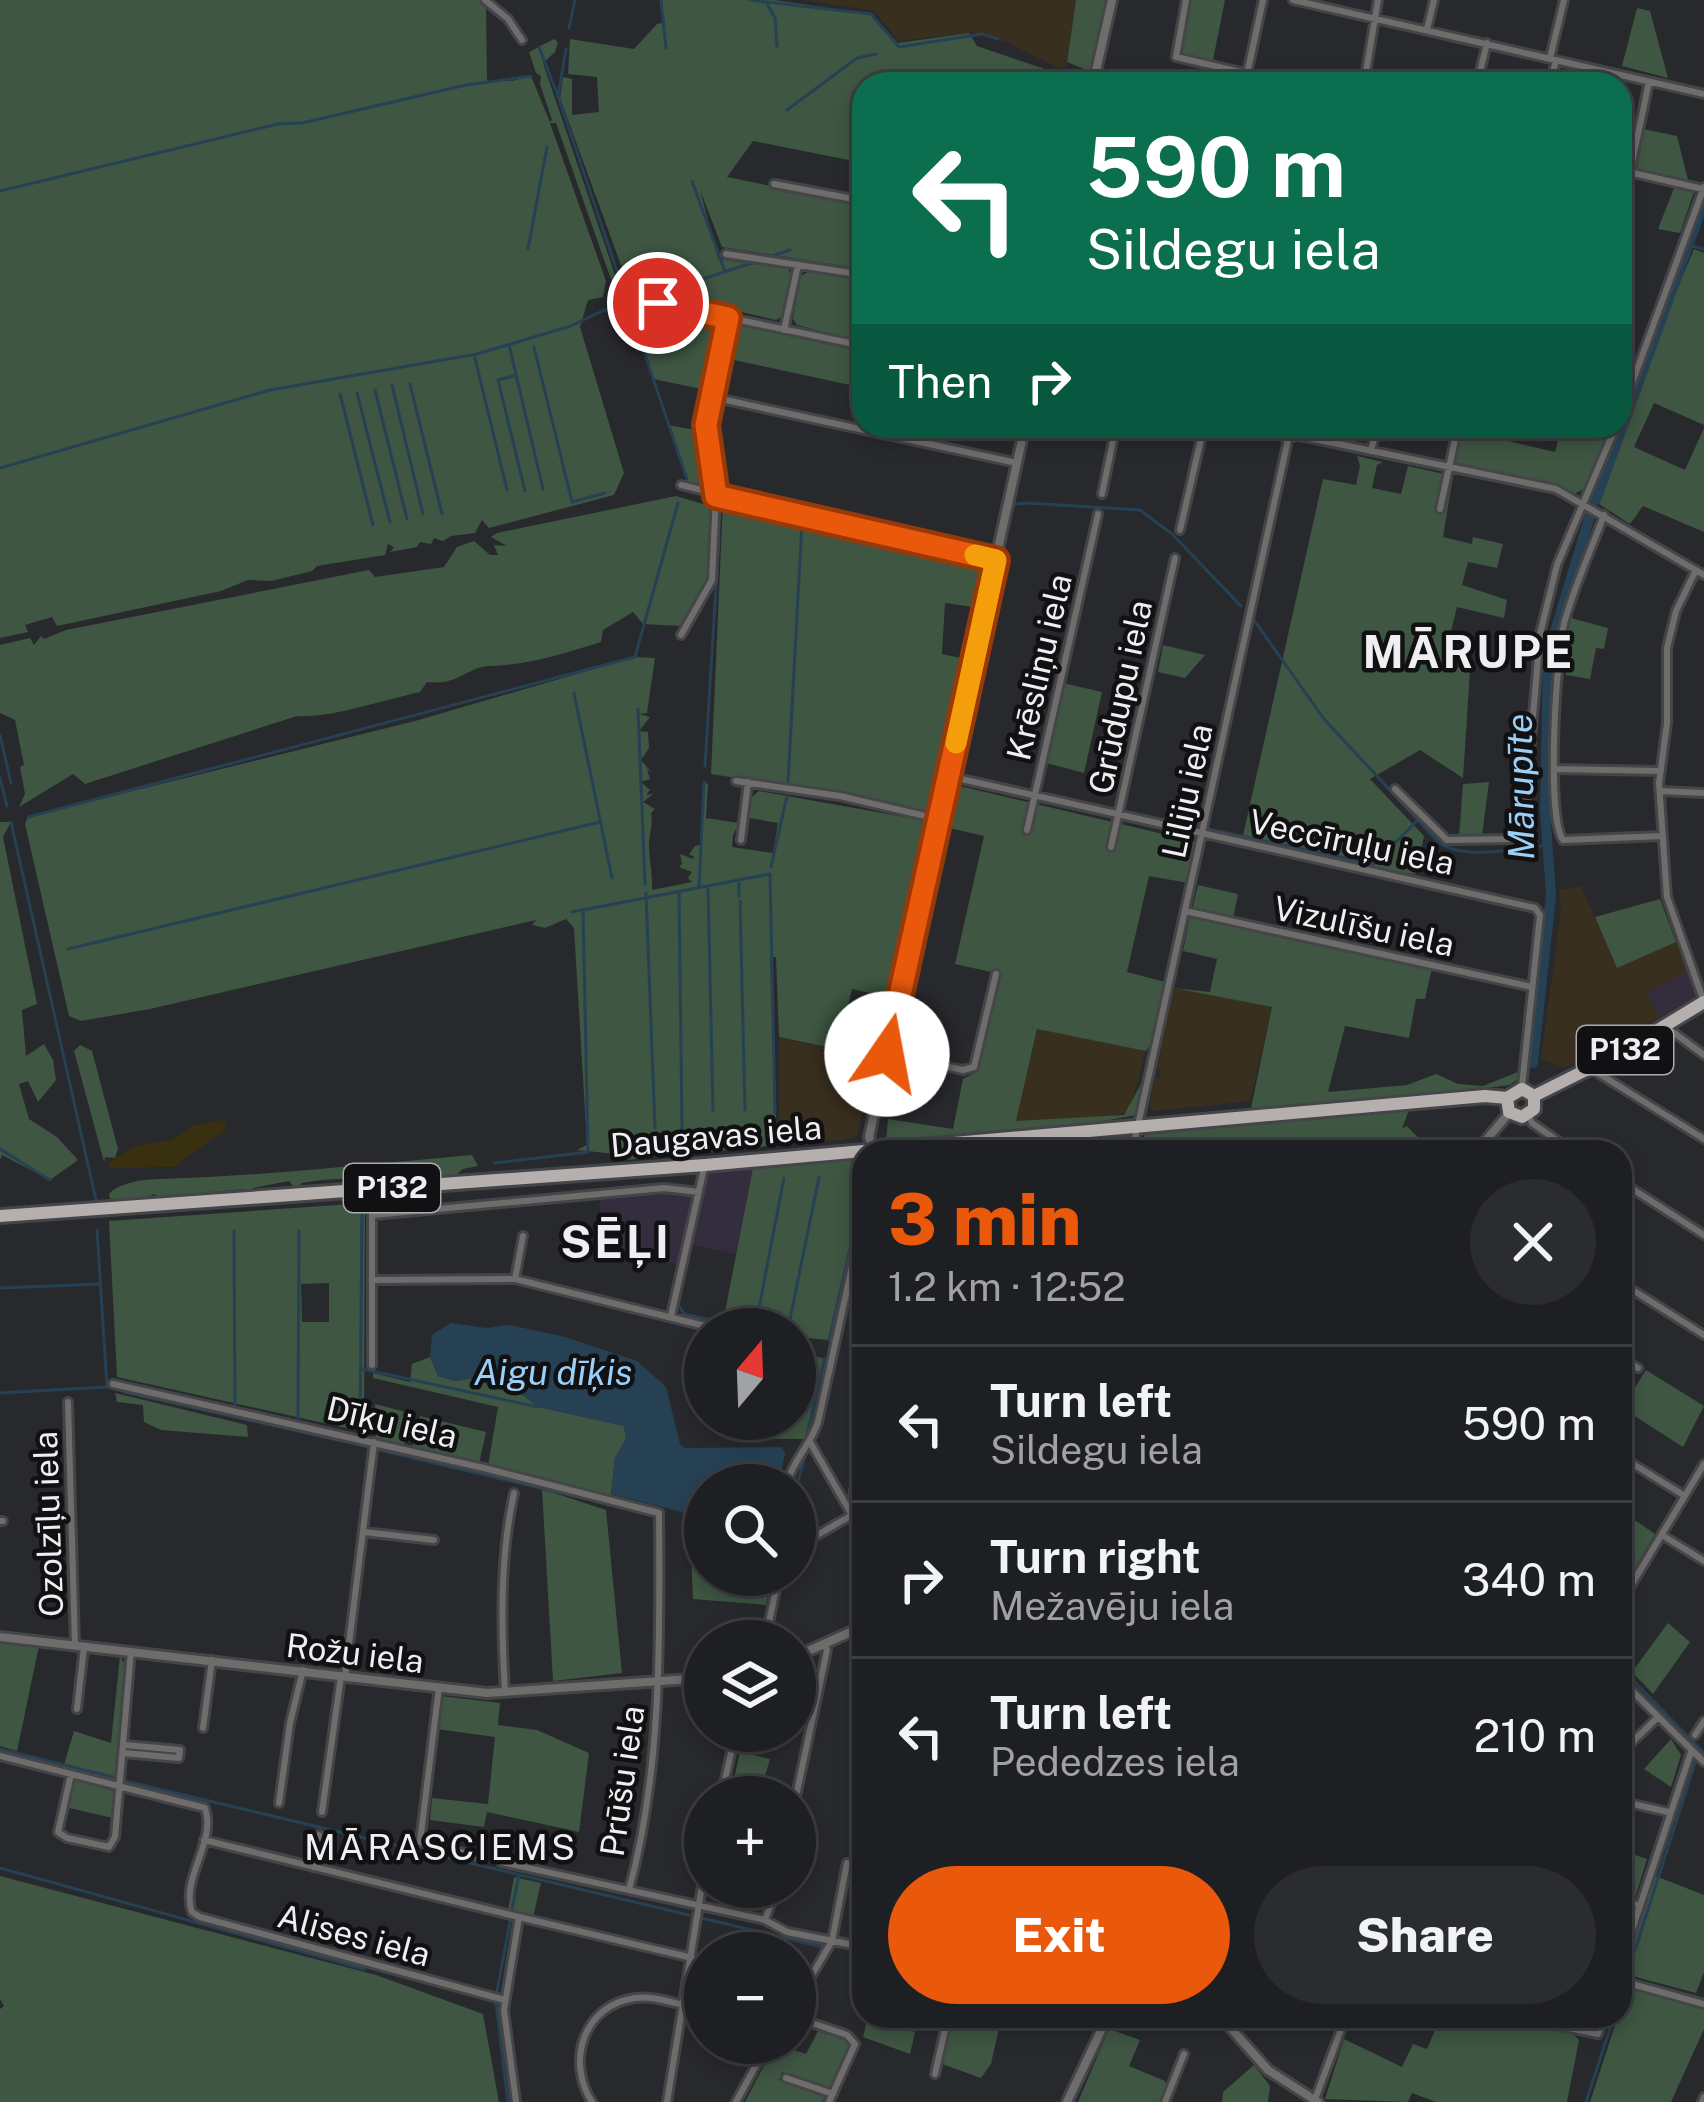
<!DOCTYPE html>
<meta charset="utf-8">
<style>
body{margin:0;font-family:"Public Sans",sans-serif;background:#2b2c2f;color:#f1f3f6;height:100vh;display:flex;flex-direction:column;font-size:45px;white-space:nowrap}
*{box-sizing:border-box;margin:0}
p{font-size:39px;color:#a1a2a5}
.icon{flex:none;width:66px;height:66px;fill:none;stroke:currentColor;stroke-width:2;stroke-linecap:round;stroke-linejoin:round}
.map{position:relative;flex:1;overflow:hidden}
.panel{position:absolute;left:852px;top:1140px;width:780px;height:888px;display:flex;flex-direction:column;background:#1e1f22;border-radius:36px;box-shadow:0 6px 18px #0003,0 0 0 3px #3c3d40}
.panel>*{flex:none}
.top-card{position:absolute;left:852px;top:72px;width:780px;height:366px;border-radius:36px;box-shadow:0 6px 18px #0003,0 0 0 3px #3c3d40;background:#0b6e4f;color:#fff;overflow:hidden}
.needle{width:78px;rotate:19deg}
.controls{position:absolute;left:684px;top:1308px;display:grid;gap:24px}
.controls a{display:grid;place-items:center;width:132px;height:132px;border-radius:50%;background:#1e1f22;box-shadow:0 6px 18px #0003,0 0 0 3px #3c3d40;font-size:60px}
.pin{position:absolute;display:grid;place-items:center;width:102px;height:102px;color:#fff;margin:-51px;border:6px solid #fff;border-radius:50%;box-shadow:0 3px 12px #0007}
.me{position:absolute;width:132px;margin:-66px;rotate:12deg;stroke-linejoin:round;filter:drop-shadow(0 0 9px #0008)}
.turn{display:flex;align-items:center;gap:42px;height:252px;padding:0 36px;font-size:54px}
.turn .icon{width:156px;height:156px;stroke-width:2.5}
.turn b{display:block;font-size:84px;line-height:102px}
.then{display:flex;align-items:center;height:114px;padding:0 36px;background:#0003;gap:24px;font-size:45px}
.round{display:grid;place-items:center;flex:none;width:126px;height:126px;border-radius:63px;background:#2b2c2f}
.headline{display:flex;align-items:center;justify-content:space-between;height:204px;padding:0 36px}
h1{font-size:72px;font-weight:800;line-height:90px;color:#ea580c}
.action{display:flex;gap:24px;margin-top:auto;padding:24px 36px}
.action a{flex:1;height:138px;border-radius:72px;background:#ea580c;color:#fff;font-size:48px;font-weight:800;line-height:138px;text-align:center}
.action a+a{background:#2b2c2f;color:#f1f3f6}
ul{padding:0;list-style:none}
li{display:flex;align-items:center;gap:36px;height:156px;padding:0 36px;border-top:3px solid #3c3d40}
li div{flex:1}
li b{display:block;font-size:45px}
li em{font-style:normal}
.map>svg:first-child{display:block}
</style>
<div class="map">
<svg width="1704" height="2102" viewBox="0 0 1704 2102">
<rect width="100%" height="100%" fill="#28292d"/>
<!-- commercial -->
<path fill="#332d3d" d="M1687,971L1696,996L1660,1017L1645,994Z
M753,1168L736,1254L693,1245L708,1173Z
M663,1191L697,1194L680,1265L604,1245L599,1197Z"/>
<!-- industrial -->
<path fill="#392f1f" d="M804,0H1076L1066,66L1058,68L1011,44L972,32L899,41L874,11Z
M1581,886L1617,967L1676,942L1687,971L1646,994L1660,1017L1583,1063L1562,1067L1541,1059L1561,911L1559,890Z
M1174,988L1272,1006L1250,1101L1153,1111L1149,1106L1155,1077L1160,1078L1161,1071L1157,1069Z
M1037,1029L1146,1051L1130,1110L1116,1116L1016,1122Z
M779,1038L876,1057L857,1135L852,1139L779,1145Z"/>
<!-- green -->
<path fill="#3e5642" fill-rule="evenodd" d="M0,0H481L486,4L487,81H512L531,76L550,122L552,120L540,84L541,76L536,73L529,52L554,39L558,42L555,52L543,63L624,301L614,288L556,123H550L606,281L603,297L588,300L580,327L624,473L614,495L489,528L482,520L475,533L451,536L443,541L434,538L431,544L420,542L417,547L390,552L394,547L388,544L385,555L317,566L312,571L271,581L248,580L221,591L57,626L52,617L25,625L28,632L0,638Z
M660,0H774L871,14L898,43L969,33L977,46L1088,84H864V163L753,141L727,177L864,205V269L722,247L700,190L718,259L788,269L792,275L783,316L776,320L666,294L633,298L560,98L563,77L572,79V115L599,112L597,77L568,74L570,39L634,49L657,24L663,23Z
M1076,0H1109L1091,72L1067,62Z
M1190,0H1225L1213,60L1182,53Z
M1637,8L1650,11L1668,78L1622,66Z
M1643,129L1677,136L1688,180L1637,169Z
M1674,188L1694,192L1680,233L1658,229Z
M1694,249L1704,253V425L1654,403L1634,447L1685,470L1704,428V532L1643,506L1630,524L1593,500L1596,493L1593,490Z
M808,272L864,281V342L797,325L793,319L801,276Z
M649,305L717,320L720,327L707,390L653,379L630,310Z
M737,325L864,352V388L725,358L731,328Z
M668,425L701,431L709,477L705,479L706,488L688,483Z
M1562,426H1610L1584,489L1574,494L1550,485L1455,465L1462,430L1555,452Z
M1357,456L1383,462L1377,465L1372,488L1401,494L1408,466L1453,476L1443,537L1472,544L1473,537L1503,544L1497,568L1468,562L1462,585L1507,600L1504,618L1457,607L1443,664L1470,671L1463,778L1420,750L1370,779L1424,836L1416,874L1376,870L1242,840L1323,479L1356,485L1360,466Z
M676,496L710,506L707,578L681,626L643,624L633,612L603,630L601,642C563,654 528,665 490,666C466,667 459,686 427,682L420,692C387,699 328,719 297,716L85,784L73,774L19,807L25,794L20,767L24,765L15,720L0,713V645L30,638L34,645L41,636L44,639L66,630L369,570L375,577L444,567L457,547L474,541L490,555H498L494,545L507,546L491,537L497,533Z
M723,502L983,560L988,566L981,608L945,603L942,654L969,660L935,815L846,795L711,774Z
M1571,618L1608,628L1604,649L1596,648L1590,679L1566,675L1565,642Z
M1163,645L1205,655L1185,678L1158,672Z
M635,657L655,658L647,713L639,714L650,717L639,731L648,732L649,748L641,760L652,773L647,769L650,779L641,782L650,790L646,795L653,794L643,802L655,809L651,813C653,824 650,831 649,843C649,860 653,876 652,890L692,882L688,878L692,872L679,867L682,864L680,854L693,859L694,856L689,855L695,846L700,845L704,782L708,784L706,818L739,823L733,835L732,847L773,853L778,823L749,818L752,797L759,791L933,822L896,994L892,998L852,989L844,1024L887,1036L880,1066L874,1065L875,1057L779,1037L776,957L770,958L777,1145L625,1160V1155L577,1150L587,1145L574,928L566,919L545,928L532,925L536,920L150,1009L81,1021L69,1016L25,824L28,817L415,721Z
M1063,683L1102,692L1084,773L1046,763Z
M1489,782L1482,836L1459,837L1463,784Z
M951,784L1197,842L1188,883L1149,876L1127,972L1165,982L1152,1042L1146,1051L1037,1029L1016,1121L1124,1115L1141,1084L1136,1115L1065,1128L886,1141L888,1119L953,1129L963,1079L978,1071L1000,974L955,964L984,836L945,827Z
M0,822H11L3,837L37,1004L22,1010L26,1056L44,1044L53,1060L56,1080L38,1102L28,1081L19,1084L29,1119L57,1137L78,1160L50,1180L2,1155L0,1160Z
M1198,885L1238,894L1233,919L1192,910Z
M1660,899L1676,942L1617,968L1595,917Z
M1190,916L1432,968L1425,999H1416L1409,1038L1345,1026L1328,1092L1407,1085L1436,1074L1458,1084L1483,1086L1518,1072L1519,1078L1510,1085L1422,1096L1251,1108L1272,1007L1174,988L1210,992L1217,959L1183,951Z
M80,1045L92,1051L118,1149L115,1158L105,1157L104,1162L74,1051Z
M1409,1110L1402,1129L1407,1126L1424,1144L1425,1152H1141L1145,1133Z
M472,1155L478,1166L463,1169L453,1178L412,1173L402,1178L397,1175C365,1181 334,1176 302,1183L296,1190L289,1181L253,1188L250,1193L244,1189L159,1197L154,1194L147,1198L110,1199L109,1194C118,1183 144,1179 160,1179C264,1176 369,1164 472,1155Z
M864,1158V1189L829,1340L795,1337V1329H755L723,1322L753,1168Z
M365,1203L364,1432L117,1377L109,1221ZM329,1283V1322H302L301,1284Z
M795,1349L824,1359L806,1439H764L734,1431L736,1419H795Z
M430,1357L438,1376L455,1381L480,1377L490,1388L516,1390L539,1407L624,1426L626,1439L615,1458L611,1494L609,1497L488,1466L498,1407L373,1378V1373L410,1382L412,1364Z
M1646,1370L1704,1406L1683,1447L1622,1408Z
M115,1393L247,1425L248,1437L161,1430L144,1422L143,1405L117,1402Z
M375,1404L414,1414L404,1445L376,1440Z
M420,1416L486,1432L479,1464L412,1448Z
M542,1489L606,1510L622,1673L553,1681Z
M1620,1510L1655,1534L1620,1592Z
M690,1526L705,1531V1575L770,1584L766,1605L693,1599Z
M1668,1623L1690,1642L1653,1694L1632,1672Z
M0,1642L39,1646L17,1751L0,1746Z
M120,1656L128,1671L118,1776L115,1780L63,1768L74,1731L111,1743Z
M441,1696L500,1703L498,1725L537,1730L589,1753L579,1832L487,1812L484,1827L430,1820L432,1798L488,1804L495,1737L437,1729Z
M1671,1739L1681,1755L1671,1787L1644,1769Z
M740,1752L770,1759L759,1797L731,1792Z
M75,1779L116,1792L113,1818L65,1807Z
M1620,1850L1647,1859L1635,1898L1620,1894Z
M1653,1875L1704,1895V1972L1696,1993L1632,1976L1625,1967Z
M0,1876L376,1975L483,2014L499,2102H0V2009L4,2006L0,1999Z
M514,1877L541,1883L533,1917L508,1911Z
M1634,1988L1704,2008V2029L1671,2102H1590L1618,2016L1625,2012Z
M1441,2016H1490L1572,2033L1579,2040L1567,2102H1436L1412,2093L1408,2102L1325,2099L1344,2039L1402,2067L1413,2044L1427,2049Z
M867,2020L915,2032L910,2054L863,2037Z
M999,2028L991,2064L981,2078L942,2064L948,2029Z
M1109,2029L1140,2040L1129,2066L1165,2081L1167,2087L1162,2102H1078Z
M818,2031L847,2041L850,2048L829,2088L782,2072L779,2080L825,2096L822,2102H745L775,2044L806,2054Z
M1254,2065L1270,2086L1268,2102H1222L1223,2092Z"/>
<!-- sand -->
<path fill="#38300f" d="M221,1120L228,1124L223,1131L174,1167L109,1168V1162L137,1146L171,1140L195,1125Z"/>
<!-- water -->
<path fill="#264154" d="M451,1323L486,1328L510,1325L565,1337L637,1361L666,1387L680,1444L685,1448L782,1447L785,1453L779,1485H705V1512L686,1513L611,1494L615,1458L626,1439L624,1426L538,1407L516,1390L490,1388L480,1377L455,1381L438,1376L430,1357L432,1335Z"/>
<g fill="none" stroke-linecap="round" stroke-linejoin="round">
<!-- stream -->
<path stroke="#264154" stroke-width="3" d="M661,0L666,48
M750,0L871,14L899,47L982,34L998,39
M767,4L775,18L777,46
M569,28L575,0
M539,47L558,96
M566,49L558,96L687,479
M787,110L857,58L876,54
M692,181L724,269
M0,191L278,124L302,123L466,85L531,76
M1688,245L1704,249
M528,249L547,147
M770,257L790,250
M509,345L543,489
M534,347L572,502L605,493
M475,358L507,490
M513,376L498,380L525,491
M410,384L442,514
M392,385L423,514
M375,390L407,519
M357,393L390,522
M340,394L373,525
M0,468L270,390L477,354L571,326L600,312L755,262
M1011,510L1015,504L1027,503L1140,510L1172,534L1241,606
M1254,620L1324,719L1439,843C1467,861 1517,848 1549,845
M574,693L612,878
M638,709L645,884
M0,735L11,783
M705,766L719,538
M0,778L7,806
M788,782L802,523
M28,817L635,657L678,503
M11,822L96,1200
M1208,829L1373,864L1416,822
M771,867L787,796
M739,880V896
M708,886L713,1111
M699,888L704,782
M679,892L682,1130
M646,893L655,1128
M740,901L745,1110
M572,912L770,874L775,1113
M68,949L600,822
M0,1149L50,1180
M1486,1152L1498,1136
M495,1163L588,1152L583,911
M234,1231L235,1406
M0,1288L100,1284
M679,1306L684,1314L753,1329
M755,1329L784,1178
M788,1329L819,1177
M829,1340L864,1189
M362,1369L538,1407
M124,1392L369,1447
M0,1393L107,1387L97,1230
M298,1421L299,1231
M763,1430L770,1419
M360,1434L362,1207
M806,1439L824,1359
M379,1450L655,1515
M795,1494L804,1459
M1620,1667L1704,1753
M0,1749L113,1777
M125,1781L689,1915
M0,1868L364,1969
M512,1909L519,1875
M702,1918L822,1947
M497,1991L510,1922
M1620,1997L1695,1763
M496,2003L508,2102
M1073,2102L1113,2016
M1586,2102L1614,2016"/>
<!-- river -->
<path stroke="#264154" stroke-width="10" d="M1596,500L1704,202
M1533,1063L1551,895L1545,809L1548,655L1590,515"/>
<defs>
<path id="minor" d="M485,0L508,19L522,40
M1186,0L1176,57L1284,82
M1293,0L1704,94
M1427,29L1434,0
M1550,58L1564,0
M1247,74L1263,0
M1364,84L1378,0
M1477,84L1487,43
M1550,84L1556,60
M1620,170L1703,189
M1630,172L1649,82
M774,184L864,201
M726,254L864,275
M658,303L864,346
M784,330L798,265
M712,397L1017,463
M1620,416L1704,187
M1255,426L1284,433
M1291,429L1294,437L1286,439L1284,431Z
M1295,435L1556,489L1704,575
M1371,451L1377,426
M681,485L996,560
M1102,494L1116,426
M1440,509L1458,426
M1604,515C1591,550 1575,585 1565,620C1556,652 1546,816 1563,840L1662,836
M1180,530L1204,426
M1696,570L1676,611L1667,648V723L1659,783L1667,897L1704,1002
M681,635L712,580L716,496L706,425L728,318
M1554,769L1661,771
M948,776L1535,908L1540,915L1522,1086
M736,781L840,796L938,819
M1395,789L1447,840L1514,839L1523,834L1540,634L1557,565L1616,426
M1660,791L1704,793
M1027,830L1098,514
M741,840L748,782
M1111,847L1175,558
M1185,911L1532,987
M1665,1026L1704,1055
M887,1054L963,1070L974,1067L996,974
M1593,1070L1704,1139
M1528,1115L1532,1123L1574,1152
M1132,1152L1288,440
M1620,1181L1704,1235
M372,1189V1365
M373,1215L664,1188L699,1192
M515,1279L523,1236
M373,1280L515,1279L717,1329
M1620,1282L1704,1335
M671,1316L704,1168
M1620,1357L1638,1368
M113,1384L484,1468L659,1513C660,1638 662,1769 629,1890
M68,1402L75,1645
M810,1442L864,1536
M1620,1456L1685,1496
M786,1485C793,1460 810,1446 818,1422L864,1212
M0,1521H3
M364,1532L434,1540
M1662,1535L1704,1561
M795,1548L852,1515L854,1490L864,1469
M750,1575L778,1581
M1620,1604L1704,1464
M765,1641L779,1575
M345,1676L374,1442
M1620,1679L1704,1762
M439,1687L420,1842L476,1856
M505,1691C501,1626 500,1557 514,1493
M77,1709L84,1647
M203,1728L212,1660
M1695,1735L1704,1721
M124,1753L179,1758L180,1750L125,1745
M1620,1754L1658,1717
M0,1756L205,1808C217,1841 180,1879 192,1912L200,1917L505,2000
M71,1774L58,1832L67,1838L109,1847L115,1837L131,1651
M721,1797L736,1731
M795,1801L827,1650L824,1644
M1620,1801L1668,1812
M279,1803L290,1723L303,1670
M322,1812L341,1676
M204,1840L519,1917
M501,1862L765,1920L787,1932L864,1947
M313,1867L319,1835
M1620,1900L1640,1906
M765,1920L777,1887
M1620,1966L1691,1752
M1632,1984L1704,2004
M795,2004L832,1941L847,1863
M1510,2016L1598,2034L1604,2016
M795,2017L847,2035L855,2044L829,2102
M734,2043L764,2051
M935,2074L948,2016
M786,2078L833,2094
M516,2102L504,2010L519,1917L705,1961
M592,2102C566,2062 583,2005 635,1998C651,1996 668,2001 683,2005
M667,2102L705,1867
M736,2102L768,2043
M1165,2102L1184,2054
M1314,2102L1346,2016
M1702,2102L1704,2097"/>
<path id="tertiary" d="M1093,84L1112,0
M873,1148L869,1137L1025,426
M1476,1152L1509,1113
M0,1637L487,1693L705,1678
M795,1657L864,1626
M1220,2016L1268,2070L1318,2102
M1067,2102L1108,2016"/>
<path id="primary" d="M1507,1098L1509,1112L1522,1117L1534,1109V1096
M0,1216L705,1165L1485,1096L1507,1098L1522,1089L1534,1096L1620,1053L1704,1002"/>
</defs>
<!-- minor casing -->
<use href="#minor" stroke="#444549" stroke-width="12"/>
<!-- tertiary casing -->
<use href="#tertiary" stroke="#444549" stroke-width="14"/>
<!-- primary casing -->
<use href="#primary" stroke="#444549" stroke-width="18"/>
<!-- minor -->
<use href="#minor" stroke="#6f6d6b" stroke-width="6"/>
<!-- tertiary -->
<use href="#tertiary" stroke="#6f6d6b" stroke-width="8"/>
<!-- primary -->
<use href="#primary" stroke="#b5b0ae" stroke-width="12"/>
</g>
<g fill="none" stroke-linecap="round" stroke-linejoin="round">
<defs>
<path id="route" d="M658,303L728,318L706,425L716,496L996,560L887,1054"/>
</defs>
<!-- route casing -->
<use href="#route" stroke="#983908" stroke-width="30"/>
<!-- route -->
<use href="#route" stroke="#ea580c" stroke-width="21"/>
<!-- slow -->
<path stroke="#f59e0b" stroke-width="21" d="M956,743L996,560L975,555"/>
</g>
<g text-anchor="middle" stroke-width="9" stroke-linejoin="round" paint-order="stroke">
<!-- shield labels -->
<g fill="#111113" stroke="#acacaf" stroke-width="3">
<rect x="1577" y="1026" width="96" height="48" rx="9"/>
<rect x="344" y="1164" width="96" height="48" rx="9"/>
</g>
<g font-size="30" font-weight="bold" fill="#efeff2">
<text x="1625" y="1060">P132</text>
<text x="392" y="1198">P132</text>
</g>
<!-- street labels -->
<g font-size="33" fill="#efeff2" stroke="#111113">
<text transform="translate(1039 667) rotate(-77)" y="12">Krēsliņu iela</text>
<text transform="translate(1120 697) rotate(-78)" y="12">Grūdupu iela</text>
<text transform="translate(1187 791) rotate(-78)" y="12">Liliju iela</text>
<text transform="translate(1352 842) rotate(12)" y="12">Veccīruļu iela</text>
<text transform="translate(1364 926) rotate(12)" y="12">Vizulīšu iela</text>
<text transform="translate(716 1136) rotate(-5)" y="12">Daugavas iela</text>
<text transform="translate(392 1422) rotate(13)" y="12">Dīķu iela</text>
<text transform="translate(48 1524) rotate(-92)" y="12">Ozolzīļu iela</text>
<text transform="translate(355 1653) rotate(7)" y="12">Rožu iela</text>
<text transform="translate(622 1781) rotate(-82)" y="12">Prūšu iela</text>
<text transform="translate(354 1935) rotate(15)" y="12">Alises iela</text>
</g>
<!-- water labels -->
<g font-size="36" font-style="italic" fill="#9bcff6" stroke="#111113">
<text transform="translate(1520 787) rotate(-91)" y="13">Mārupīte</text>
<text x="553" y="1385">Aigu dīķis</text>
</g>
<!-- neighbourhood labels -->
<g font-size="36" letter-spacing="3" fill="#efeff2" stroke="#111113">
<text x="441" y="1860">MĀRASCIEMS</text>
</g>
<!-- district labels -->
<g font-size="45" font-weight="bold" letter-spacing="3" fill="#efeff2" stroke="#111113">
<text x="1469" y="668">MĀRUPE</text>
<text x="616" y="1258">SĒĻI</text>
</g>
</g>
</svg>
<div class="controls">
<a><svg class="needle" viewBox="-14 -14 28 28"><path d="M0-13l5 13h-10z" fill="#e53935"/><path d="M0 13l5-13h-10z" fill="#a1a2a5"/></svg></a>
<a><svg class="icon" aria-label="search" viewBox="0 0 24 24"><circle cx="10" cy="10" r="6"/><path d="M15 15l6 6"/></svg></a>
<a><svg class="icon" aria-label="layers" viewBox="0 0 24 24"><path d="M12 4l9 5-9 5-9-5zM3 14l9 5 9-5"/></svg></a>
<a>+</a>
<a>−</a>
</div>
<div class="pin" style="left:658px;top:303px;background:#d93025"><svg class="icon" aria-label="arrive" viewBox="0 0 24 24"><path d="M6 21V4h12l-3 4 3 4H6"/></svg></div>
<svg class="me" style="left:887px;top:1054px" viewBox="-20 -20 40 40"><circle r="19" fill="#fff"/><path d="M0-13L10 11 0 6-10 11z" fill="#ea580c"/></svg>
<div class="top-card">
<div class="turn"><svg class="icon" aria-label="left" viewBox="0 0 24 24"><path d="M17 20v-9H6M10 6l-5 5 5 5"/></svg><div><b>590 m</b>Sildegu iela</div></div>
<div class="then">Then<svg class="icon" aria-label="right" viewBox="0 0 24 24"><path d="M7 20v-9h11M14 6l5 5-5 5"/></svg></div>
</div>
<section class="panel">
<div class="headline"><div><h1>3 min</h1><p>1.2 km · 12:52</p></div><a class="round"><svg class="icon" aria-label="close" viewBox="0 0 24 24"><path d="M6 6l12 12M18 6L6 18"/></svg></a></div>
<ul>
<li><svg class="icon" aria-label="left" viewBox="0 0 24 24"><path d="M17 20v-9H6M10 6l-5 5 5 5"/></svg><div><b>Turn left</b><p>Sildegu iela</p></div><em>590 m</em></li>
<li><svg class="icon" aria-label="right" viewBox="0 0 24 24"><path d="M7 20v-9h11M14 6l5 5-5 5"/></svg><div><b>Turn right</b><p>Mežavēju iela</p></div><em>340 m</em></li>
<li><svg class="icon" aria-label="left" viewBox="0 0 24 24"><path d="M17 20v-9H6M10 6l-5 5 5 5"/></svg><div><b>Turn left</b><p>Pededzes iela</p></div><em>210 m</em></li>
</ul>
<div class="action"><a>Exit</a><a>Share</a></div>
</section>
</div>
